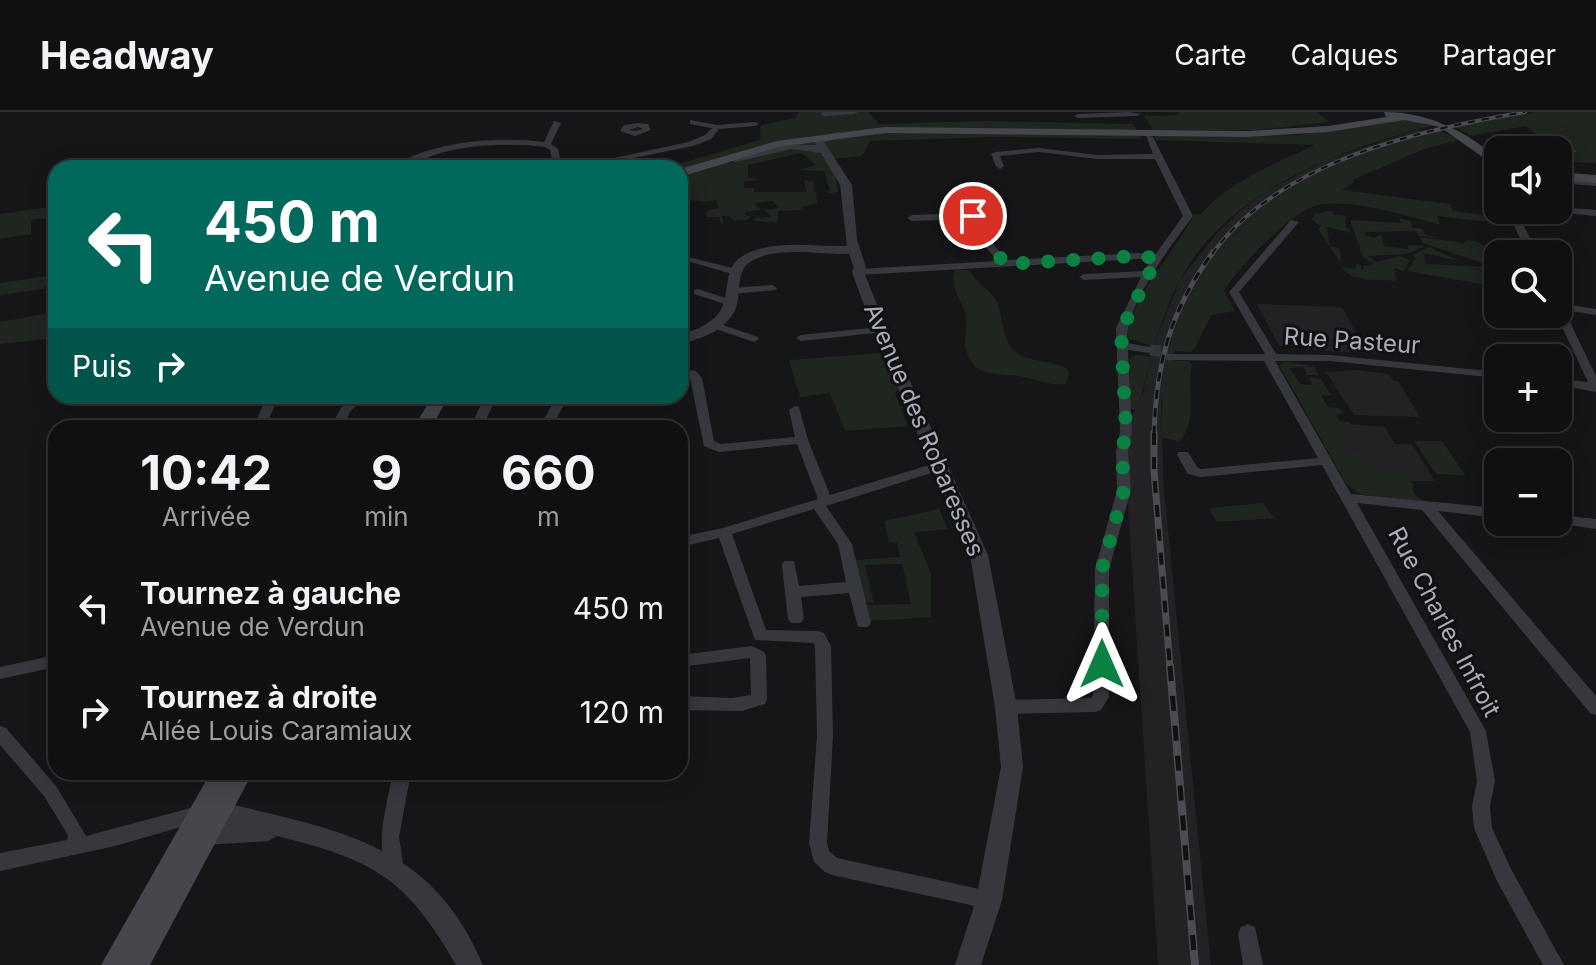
<!DOCTYPE html>
<html lang="fr">
<meta charset="utf-8">
<style>
body{margin:0;font-family:Inter,sans-serif;background:#1e1e20;color:#f1f3f6;height:100vh;display:flex;flex-direction:column;font-size:30px;white-space:nowrap}
*{box-sizing:border-box;margin:0}
p{font-size:26px;color:#9c9d9f}
.icon{flex:none;width:44px;height:44px;fill:none;stroke:currentColor;stroke-width:2;stroke-linecap:round;stroke-linejoin:round}
.map{position:relative;flex:1;overflow:hidden}
.panel{position:absolute;left:48px;top:308px;width:640px;height:360px;display:flex;flex-direction:column;background:#101012;border-radius:24px;box-shadow:0 4px 20px #0003,0 0 0 2px #303032}
.panel>*{flex:none}
.hud{position:absolute;left:48px;top:48px;width:640px;height:244px;border-radius:24px;box-shadow:0 4px 20px #0003,0 0 0 2px #303032;background:#00695c;color:#fff;overflow:hidden}
.tools{position:absolute;left:1484px;top:24px;display:grid;gap:16px}
.tools a{display:grid;place-items:center;width:88px;height:88px;border-radius:16px;background:#101012;box-shadow:0 4px 20px #0003,0 0 0 2px #303032;font-size:40px}
.pin{position:absolute;display:grid;place-items:center;width:68px;height:68px;color:#fff;margin:-34px;border:4px solid #fff;border-radius:50%;box-shadow:0 2px 8px #0007}
.me{position:absolute;width:88px;margin:-44px;rotate:0deg;stroke-linejoin:round;filter:drop-shadow(0 0 6px #0008)}
.turn{display:flex;align-items:center;gap:28px;height:168px;padding:0 24px;font-size:36px}
.turn .icon{width:104px;height:104px;stroke-width:2.5}
.turn b{display:block;font-size:56px;line-height:68px}
.then{display:flex;align-items:center;height:76px;padding:0 24px;background:#0003;gap:16px;font-size:30px}
.eta{display:flex;justify-content:space-evenly;align-items:center;height:136px;text-align:center}
.eta b{font-size:48px;font-weight:700;line-height:56px}
ul{padding:0;list-style:none}
li{display:flex;align-items:center;gap:24px;height:104px;padding:0 24px}
li div{flex:1}
li b{display:block;font-size:30px}
li em{font-style:normal}
header{display:flex;align-items:center;gap:48px;box-sizing:border-box;height:112px;padding:0 40px;background:#101012;border-bottom:2px solid #303032}
header strong{font-size:38px}
nav{display:flex;gap:44px;margin-inline-start:auto;font-size:28px}
.map>svg:first-child{display:block}
</style>
<header>
<strong>Headway</strong>
<nav><a>Carte</a><a>Calques</a><a>Partager</a></nav>
</header>
<div class="map">
<svg width="1596" height="853" viewBox="0 0 1596 853">
<rect width="100%" height="100%" fill="#161618"/>
<!-- built -->
<path fill="#222225" d="M1416,18L1428,20L1335,54L1295,75L1260,100L1236,121L1206,158L1176,213L1161,291L1164,377L1211,853H1158L1124,332L1129,311L1143,282L1153,234L1181,166L1219,119L1241,98L1267,79L1324,49Z
M1257,192L1342,195L1358,224H1364L1376,242L1313,238L1311,235H1317L1315,232L1279,234Z
M1354,258L1389,262L1394,269H1398L1420,305L1354,303L1326,260Z
M1311,309L1385,315L1395,332H1412L1435,369H1410L1415,384L1423,389L1360,382L1346,371Z"/>
<!-- green -->
<path fill="#1e261f" d="M799,0H868L879,12L987,9L1133,12L1142,27L994,25L870,29L862,44L832,47L838,79L833,82L826,80L830,79L824,59L798,58L816,53L801,41L748,53V65L763,68L744,69V76H754V80H807L804,68L813,70L818,91L802,95L801,98L778,99L777,111L754,109V106L771,105L765,98L779,96L773,89L754,91L760,98L745,100V103L751,104L747,108L734,109L729,104H722L723,112L720,111V105H706V99L719,96L716,88L707,90L688,88L690,85H681L680,56H665L760,28L761,13L795,6Z
M1179,0H1316L1330,10L1256,18H1153L1144,4L1178,3Z
M1537,0H1596V51L1567,50L1558,38H1554L1526,14L1472,24L1452,14Z
M1403,7L1432,14C1341,37 1229,78 1181,166C1169,187 1162,212 1153,234L1127,226C1131,181 1176,141 1194,102H1201C1230,69 1276,51 1315,33L1156,28L1154,24L1297,23Z
M1440,18L1459,28L1424,37L1352,68L1354,70L1342,78L1450,92L1453,99L1492,104L1497,111L1437,104L1440,113C1411,104 1348,86 1318,93C1292,99 1239,154 1224,179L1235,199L1211,203L1195,236L1191,240L1175,239L1174,249H1189L1192,253C1186,282 1199,303 1180,329L1162,326C1161,288 1163,248 1177,212C1219,105 1331,38 1440,18Z
M56,94V105L31,108V122L0,127V102Z
M1333,98L1334,103L1346,104L1345,114L1352,121L1327,115L1330,134L1339,136L1342,153L1318,117L1322,113H1335H1318L1312,107L1315,102Z
M1399,106L1411,109L1413,116L1423,117L1425,123L1438,126L1419,124L1415,119L1365,120V123L1374,126L1381,123L1384,134L1408,137V133L1425,134L1408,142L1368,144L1376,150L1400,144L1410,148L1404,159L1393,156L1397,159L1395,161L1397,169C1377,167 1352,171 1342,155L1356,157V152L1361,153L1362,158L1365,153L1374,152L1363,145L1350,108L1401,111Z
M1419,125L1464,131L1466,128L1479,130L1481,133L1510,135L1499,139V142L1484,140L1489,153L1423,131Z
M1429,135L1459,149L1423,141L1426,152L1490,155L1498,175L1407,159L1416,146L1412,143Z
M955,158H969C976,172 991,177 997,190C1004,208 1002,237 1024,245C1037,250 1052,249 1066,256L1069,261L1066,272C1050,274 1038,268 1023,265C1000,260 974,268 966,237C963,225 969,211 965,200C961,186 948,172 955,158Z
M54,163L43,177L0,183V171Z
M56,200V226L0,232V210Z
M880,241L886,245L898,277L895,281L908,314L845,319L830,281L800,285L789,248Z
M1136,243L1151,245L1137,300L1130,295V246Z
M1284,250L1314,254L1318,263H1307L1303,255L1290,256L1300,272L1313,273L1309,265L1321,267L1331,283H1321L1328,295L1339,296L1344,301L1336,303L1340,310H1350L1352,314L1334,313L1347,340L1375,342L1377,345H1358L1361,350L1376,351L1379,357L1406,358L1412,369L1414,382L1423,389L1360,382L1346,371L1279,253Z
M1414,329H1442L1465,363L1436,362Z
M1263,391L1274,406L1217,410L1209,396Z
M939,397L948,417L914,420L931,462V505L870,509L863,493L911,492L902,452L865,453L874,491L863,490L856,448L900,445L897,431L889,430L884,409Z"/>
<g fill="none" stroke-linecap="round" stroke-linejoin="round">
<!-- minor-tunnel -->
<path stroke="#333438" stroke-width="11" stroke-dasharray="11 5" stroke-linecap="butt" d="M1150,238L1168,240"/>
<!-- minor -->
<path fill="#37383d" fill-rule="evenodd" d="M823,0H858L854,2L824,4L820,2Z
M1129,0L1141,2L1137,4L1078,6L1074,4L1078,2Z
M690,8L717,13L755,10L759,12L755,14L719,17L711,27L693,34L584,56H568L688,30L705,23L712,16L690,12Z
M554,9L561,11L551,32L558,37L562,56H554L550,38L545,35C511,31 477,32 444,40C426,45 408,56 390,56C430,29 497,24 544,30Z
M638,11L648,12L651,18L635,24L620,19L624,13ZM638,15L643,17L635,19L629,18Z
M1146,23L1153,25L1193,104C1170,135 1125,193 1127,231L1150,235L1156,238L1150,241L1128,238L1132,319L1128,340L1131,378L1109,457V585L1101,598L1095,600L1006,602L1000,600L998,595L1000,590L1006,588L1091,586L1093,583L1095,457L1117,378L1116,340L1120,319L1116,216L1141,165L1084,168L1079,165L1084,162L1144,159L1151,148L1138,147L858,163L853,160L858,157L998,149L988,138L971,107L912,109L907,106L912,103L968,101L964,93L968,90L972,93L997,137L1008,148L1138,141L1155,143L1183,104L1155,47H1097L1039,40L1000,44L1004,54L1000,57L996,54L991,42L995,40L1039,36L1097,43L1153,42Z
M1535,28L1552,38C1543,38 1537,37 1531,30Z
M1558,37H1573L1577,39L1573,41H1558V38H1555Z
M1485,38L1498,39V43L1482,42L1481,40Z
M348,52L356,54L357,56H345Z
M1485,52L1497,55L1493,58L1482,57V53Z
M1558,65L1596,68V74L1558,71Z
M1492,71H1498V77L1489,76L1488,74Z
M1558,95L1596,98V104L1555,100L1553,98H1558Z
M1507,98H1517L1537,142H1527Z
M1291,108L1299,110L1239,180L1276,242L1330,243L1498,260V266L1330,249H1275L1351,382L1498,396V406L1438,399L1596,584V603L1590,601L1422,398L1357,391L1486,619L1495,669L1490,694L1492,716L1511,757L1564,853H1543L1497,769L1474,716L1472,694L1477,669L1470,620L1322,353L1201,365L1188,362L1177,343L1178,340H1188L1198,356L1201,357L1318,346L1264,249L1167,248L1161,245L1167,242H1265L1229,180Z
M680,143L740,158L741,160L736,163L680,147Z
M772,173L777,176L776,178L733,182L728,179L733,176Z
M698,177L735,189L736,191L731,194L694,182V178Z
M1558,191L1596,197V203L1564,198L1596,264V280L1558,273V267L1588,270L1556,202H1558Z
M714,210L758,225L759,227L754,230L710,215L709,213Z
M880,215L884,216V220L801,229L796,226L801,223Z
M692,258L696,259L702,266L714,329L721,332L795,325L789,298L795,294L799,295L808,328L830,383L939,350L945,354L944,357L826,394L852,432L871,511L868,515H858L849,481L801,485L804,507L801,511H791L788,507L782,453L784,449H794L799,474L846,470L838,432L814,397L732,422L766,518L819,519L824,521L831,534L833,624L827,731L829,739L837,746L989,779L996,781L999,788L996,795L989,797L832,763L825,760L814,750L809,731L817,624L815,534L814,531L755,528L719,426L680,435V425L723,416L818,387L797,332L719,340L704,334L690,266L686,261Z
M267,284H279L265,316H253Z
M352,284H365L350,300L342,316H330L341,296Z
M485,284H497L482,316H470Z
M557,284H569L551,316H539Z
M1558,403L1596,407V417L1553,411L1558,410Z
M752,534L764,540L766,544L767,587L765,592L742,599L680,598V584L732,586L751,583L750,546L680,555V543Z
M56,543V555L0,567V555Z
M0,614L6,616L56,674L86,724L202,693L208,695L211,701L208,707L202,709L115,734L0,759V741L67,728L68,723L44,684L0,633Z
M393,660H411L399,725L404,757L402,763L395,766L388,763C374,731 387,693 393,660Z
M1248,812L1255,815L1263,853H1243L1238,822L1241,815Z"/>
<!-- tertiary -->
<path fill="#37383d" fill-rule="evenodd" d="M839,20L843,21V25L824,30L852,73L857,127L866,156L864,160L887,218L988,443L1017,595L1023,655L1002,788L981,853H955L976,788L1001,655L995,595L970,443L873,218L852,160L854,156L849,142C820,143 777,133 750,150C736,159 741,181 736,196C727,218 701,227 680,232V223C693,219 709,213 718,202C732,185 721,158 741,145C770,126 815,135 847,134L840,73L821,41L792,37L735,50L730,47L780,32L816,33L814,26Z
M218,689C335,718 431,728 483,853H456C406,765 373,748 277,724L268,729L206,733L198,730L194,722L198,714L222,710L210,706L206,699L210,692Z"/>
<!-- secondary -->
<path fill="#45474d" fill-rule="evenodd" d="M1384,0C1429,0 1464,19 1498,46V56L1440,15L1404,8L1328,20L1246,25L885,21L778,35L680,65V57L777,29L885,15L1246,19L1328,14L1386,5Z
M1558,60L1596,63V71L1558,68Z
M433,284H449L431,316H413Z
M211,660H253L150,853H101Z"/>
<defs>
<path id="rail-far3" d="M1212,142C1280,49 1418,18 1525,0"/>
<path id="rail-far2" d="M1154,323C1156,251 1170,199 1213,140"/>
<path id="rail-far1" d="M1154,321V359L1170,556"/>
<path id="rail" d="M1170,554L1195,853"/>
</defs>
<!-- rail-far3 casing -->
<use href="#rail-far3" stroke="#4a4c52" stroke-width="4"/>
<!-- rail-far2 casing -->
<use href="#rail-far2" stroke="#4a4c52" stroke-width="5"/>
<!-- rail-far1 casing -->
<use href="#rail-far1" stroke="#4a4c52" stroke-width="7"/>
<!-- rail casing -->
<use href="#rail" stroke="#4a4c52" stroke-width="8"/>
<!-- rail-far3 -->
<use href="#rail-far3" stroke="#111113" stroke-width="2" stroke-dasharray="7" stroke-linecap="butt"/>
<!-- rail-far2 -->
<use href="#rail-far2" stroke="#111113" stroke-width="3" stroke-dasharray="9" stroke-linecap="butt"/>
<!-- rail-far1 -->
<use href="#rail-far1" stroke="#111113" stroke-width="4" stroke-dasharray="12" stroke-linecap="butt"/>
<!-- rail -->
<use href="#rail" stroke="#111113" stroke-width="5" stroke-dasharray="15" stroke-linecap="butt"/>
</g>
<g fill="none" stroke-linecap="round" stroke-linejoin="round">
<!-- route -->
<path stroke="#0b8043" stroke-width="14" stroke-dasharray="0 25.2" d="M973,104L993,138L1006,152L1138,144L1157,146L1121,219L1126,319L1122,340L1124,378L1102,457V552"/>
</g>
<g text-anchor="middle" stroke-width="6" stroke-linejoin="round" paint-order="stroke">
<!-- street labels -->
<g font-size="24" fill="#a8adb8" stroke="#111113">
<text transform="translate(1352 229) rotate(4)" y="8">Rue Pasteur</text>
<text transform="translate(924 318) rotate(67)" y="8">Avenue des Robaresses</text>
<text transform="translate(1444 510) rotate(62)" y="8">Rue Charles Infroit</text>
</g>
</g>
</svg>
<div class="tools">
<a><svg class="icon" aria-label="sound" viewBox="0 0 24 24"><path d="M4 9h4l5-4v14l-5-4H4zM17 9q2 3 0 6"/></svg></a>
<a><svg class="icon" aria-label="search" viewBox="0 0 24 24"><circle cx="10" cy="10" r="6"/><path d="M15 15l6 6"/></svg></a>
<a>+</a>
<a>−</a>
</div>
<div class="pin" style="left:973px;top:104px;background:#d93025"><svg class="icon" aria-label="arrive" viewBox="0 0 24 24"><path d="M6 21V4h12l-3 4 3 4H6"/></svg></div>
<svg class="me" style="left:1102px;top:552px" viewBox="-20 -20 40 40"><path d="M0-17L14 15 0 8-14 15z" fill="#0b8043" stroke="#fff" stroke-width="4"/></svg>
<div class="hud">
<div class="turn"><svg class="icon" aria-label="left" viewBox="0 0 24 24"><path d="M17 20v-9H6M10 6l-5 5 5 5"/></svg><div><b>450 m</b>Avenue de Verdun</div></div>
<div class="then">Puis<svg class="icon" aria-label="right" viewBox="0 0 24 24"><path d="M7 20v-9h11M14 6l5 5-5 5"/></svg></div>
</div>
<section class="panel">
<div class="eta">
<div><b>10:42</b><p>Arrivée</p></div>
<div><b>9</b><p>min</p></div>
<div><b>660</b><p>m</p></div>
</div>
<ul>
<li><svg class="icon" aria-label="left" viewBox="0 0 24 24"><path d="M17 20v-9H6M10 6l-5 5 5 5"/></svg><div><b>Tournez à gauche</b><p>Avenue de Verdun</p></div><em>450 m</em></li>
<li><svg class="icon" aria-label="right" viewBox="0 0 24 24"><path d="M7 20v-9h11M14 6l5 5-5 5"/></svg><div><b>Tournez à droite</b><p>Allée Louis Caramiaux</p></div><em>120 m</em></li>
</ul>
</section>
</div>
